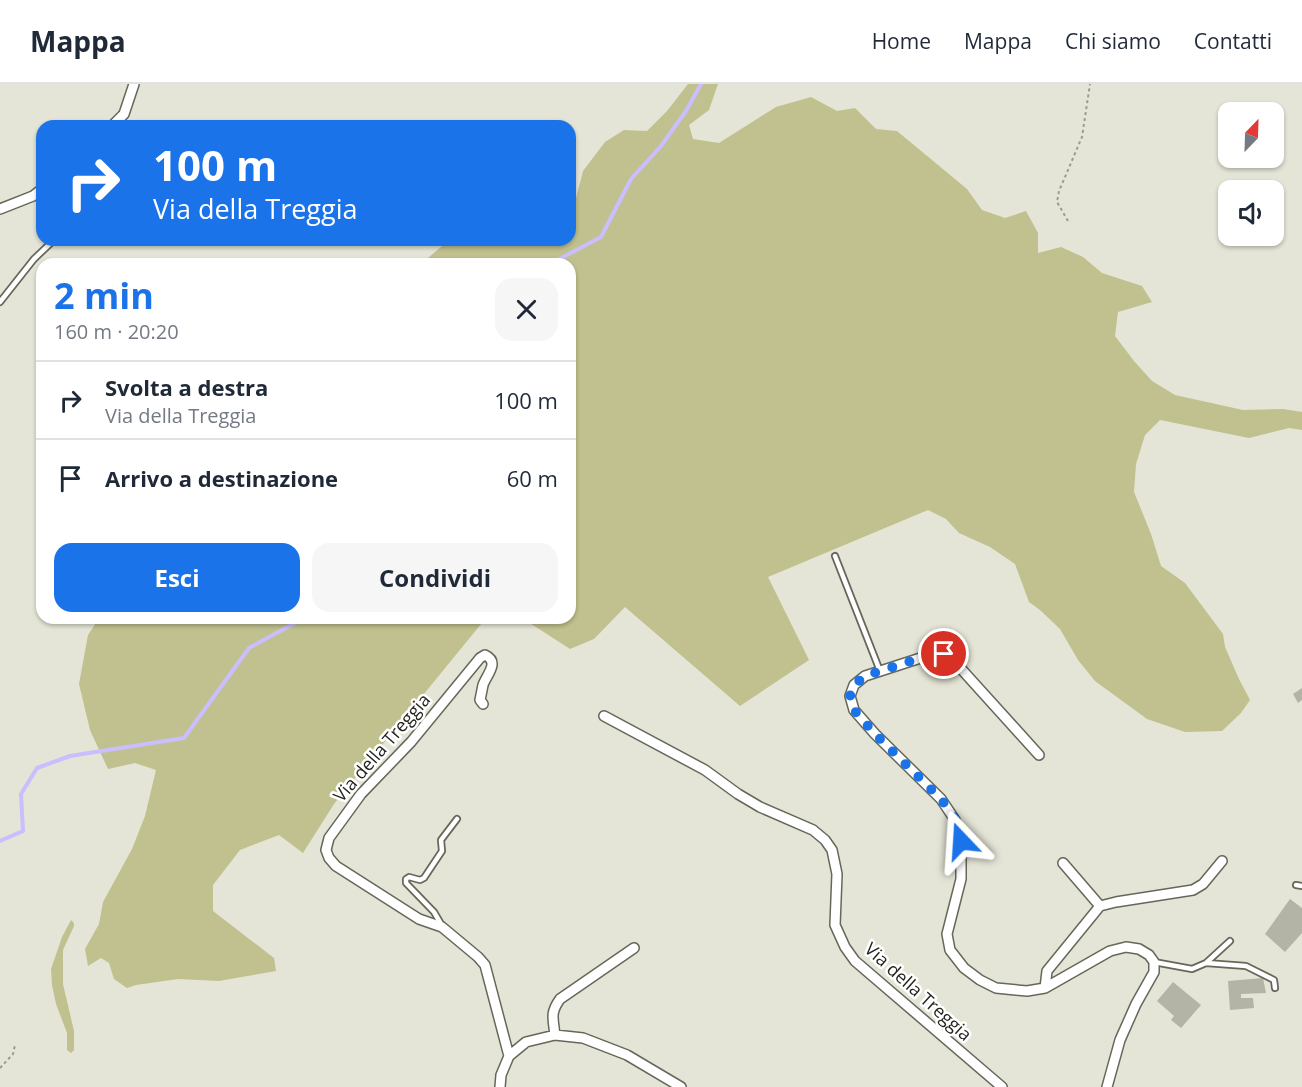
<!DOCTYPE html>
<html lang="it">
<meta charset="utf-8">
<style>
body{margin:0;font-family:"Open Sans",sans-serif;background:#f6f6f7;color:#1f2937;height:100vh;display:flex;flex-direction:column;font-size:22px;white-space:nowrap}
*{box-sizing:border-box;margin:0}
p{font-size:20px;color:#747a83}
.icon{flex:none;width:33px;height:33px;fill:none;stroke:currentColor;stroke-width:2;stroke-linecap:round;stroke-linejoin:round}
.map{position:relative;flex:1;overflow:hidden}
.side{position:absolute;left:36px;top:174px;width:540px;height:366px;display:flex;flex-direction:column;background:#fff;border-radius:18px;box-shadow:0 2px 4px #0004}
.side>*{flex:none}
.banner{position:absolute;left:36px;top:36px;width:540px;height:126px;border-radius:18px;box-shadow:0 2px 4px #0004;background:#1a73e8;color:#fff;overflow:hidden}
.needle{width:39px;rotate:23deg}
.fabs{position:absolute;left:1218px;top:18px;display:grid;gap:12px}
.fabs a{display:grid;place-items:center;width:66px;height:66px;border-radius:12px;background:#fff;box-shadow:0 2px 4px #0004;font-size:30px}
.pin{position:absolute;display:grid;place-items:center;width:51px;height:51px;color:#fff;margin:-26px;border:3px solid #fff;border-radius:50%;box-shadow:0 2px 6px #0007}
.me{position:absolute;width:66px;margin:-33px;rotate:340deg;stroke-linejoin:round;filter:drop-shadow(0 0 4px #0008)}
.turn{display:flex;align-items:center;gap:21px;height:126px;padding:0 18px;font-size:27px}
.turn .icon{width:78px;height:78px;stroke-width:2.5}
.turn b{display:block;font-size:42px;line-height:51px}
.round{display:grid;place-items:center;flex:none;width:63px;height:63px;border-radius:18px;background:#f6f6f7}
.overview{display:flex;align-items:center;justify-content:space-between;height:102px;padding:0 18px}
h1{font-size:36px;font-weight:700;line-height:45px;color:#1a73e8}
.cta{display:flex;gap:12px;margin-top:auto;padding:12px 18px}
.cta a{flex:1;height:69px;border-radius:18px;background:#1a73e8;color:#fff;font-size:24px;font-weight:700;line-height:69px;text-align:center}
.cta a+a{background:#f6f6f7;color:#1f2937}
ul{padding:0;list-style:none}
li{display:flex;align-items:center;gap:18px;height:78px;padding:0 18px;border-top:2px solid #e0e1e3}
li div{flex:1}
li b{display:block;font-size:22px}
li em{font-style:normal}
header{display:flex;align-items:center;gap:36px;box-sizing:border-box;height:84px;padding:0 30px;background:#fff;border-bottom:2px solid #e0e1e3}
header strong{font-size:28px}
nav{display:flex;gap:33px;margin-inline-start:auto;font-size:21px}
.map>svg:first-child{display:block}
</style>
<header>
<strong>Mappa</strong>
<nav><a>Home</a><a>Mappa</a><a>Chi siamo</a><a>Contatti</a></nav>
</header>
<div class="map">
<svg width="1302" height="1003" viewBox="0 0 1302 1003">
<rect width="100%" height="100%" fill="#e4e5d6"/>
<!-- green -->
<path fill="#c0c18e" d="M688,0H718L709,26L689,41L693,55L719,59L776,23L811,13L837,27L855,24L876,45L897,47L967,105L982,126L1005,134L1026,127L1038,149V169L1061,163L1083,173L1102,189L1142,202L1152,218L1118,228L1115,252L1134,277L1152,297L1175,311L1243,326L1283,325L1302,328V346L1289,344L1249,354L1160,336L1145,351L1136,380L1134,408L1151,450L1161,482L1185,499L1223,550L1225,563L1239,595L1250,616L1241,629L1222,647L1185,648L1147,635L1095,597L1078,576L1060,545L1040,526L1029,518L1015,480L990,463L959,449L946,435L928,426L768,493L809,576L740,622L625,523L594,555L570,565L522,534H570V180H421L449,156H570V124L575,118L583,87L605,58L624,46L647,47L667,27Z
M99,534H486L334,720L303,769L279,751L240,766L213,801V827L274,874L276,887L219,897L178,895L136,901L127,904L114,895L109,879L101,874L88,882L85,865L99,840L103,818L132,765L145,732L156,686L135,679L108,685L90,646L79,600L88,551Z
M71,836L74,839V842L63,866V900L74,947V966L71,969L67,966V949L56,920L52,901L51,885L62,853Z"/>
<g fill="none" stroke-linecap="round" stroke-linejoin="round">
<!-- stream -->
<path stroke="#cabefe" stroke-width="4" d="M550,180L601,153L631,95L661,62L686,27L701,0
M0,757L23,747L21,710L37,684L70,672L184,654L249,564L304,534"/>
</g>
<!-- building -->
<path fill="#b3b4a5" d="M1302,604V616L1298,619L1293,610Z
M1290,815L1302,824V849L1285,868L1265,850Z
M1263,894L1266,909L1241,910V914H1253L1254,924L1230,926L1228,897Z
M1173,898L1201,921L1181,944L1171,936L1174,932L1157,917Z"/>
<g fill="none" stroke-linecap="round" stroke-linejoin="round">
<defs>
<path id="lane" d="M0,218L34,175L54,156
M835,472L880,587
M1296,801L1302,802
M441,840L434,828L406,799V795L409,793L420,796L424,794L442,767L441,756L457,735
M1154,878L1192,885L1206,879L1230,857
M1206,879L1246,882L1274,896L1275,904"/>
<path id="street" d="M112,42L124,30L134,0
M0,125L33,112L42,105
M483,620L480,616C481,611 482,606 483,601C487,590 500,578 485,571L480,574L411,658L361,710L329,754L326,766L329,774L336,782L419,835L442,843L478,873L485,881L509,972
M604,632L705,686L738,710L760,723L813,746L825,756L832,766L837,790L835,841L845,863L855,877L1002,1003
M1039,671L954,577L944,570L936,569L865,592L854,601L850,612L854,626L875,650L941,715L955,736L961,757V795L947,850L950,866L964,884L980,896L996,904L1027,907L1045,904L1110,867L1126,863L1139,865L1149,871L1154,878V888L1136,920L1120,956L1107,1003
M1063,779L1100,822
M1045,904L1047,887L1100,822L1116,818L1193,806L1203,800L1222,777
M555,951C553,934 550,929 560,915L634,864
M500,1003L501,991L509,972L526,958L555,951L583,954L627,971L681,1003"/>
</defs>
<!-- lane casing -->
<use href="#lane" stroke="#66675a" stroke-width="8"/>
<!-- street casing -->
<use href="#street" stroke="#66675a" stroke-width="12"/>
<!-- path -->
<path stroke="#9b9c91" stroke-width="2" stroke-dasharray="3 3" stroke-linecap="butt" d="M1068,137L1057,118L1059,107L1082,53L1090,0
M0,984L13,970L15,961"/>
<!-- lane -->
<use href="#lane" stroke="#fff" stroke-width="4.5"/>
<!-- street -->
<use href="#street" stroke="#fff" stroke-width="9"/>
</g>
<g fill="none" stroke-linecap="round" stroke-linejoin="round">
<!-- route -->
<path stroke="#1a73e8" stroke-width="10" stroke-dasharray="0 18" d="M944,570L936,569L865,592L854,601L850,612L854,626L875,650L941,715L956,736L961,757"/>
</g>
<g text-anchor="middle" stroke-width="5" stroke-linejoin="round" paint-order="stroke">
<!-- street labels -->
<g font-size="18" fill="#24241f" stroke="#fff">
<text transform="translate(382 664) rotate(-49)" y="6">Via della Treggia</text>
<text transform="translate(918 908) rotate(42)" y="6">Via della Treggia</text>
</g>
</g>
</svg>
<div class="fabs">
<a><svg class="needle" viewBox="-14 -14 28 28"><path d="M0-13l5 13h-10z" fill="#e53935"/><path d="M0 13l5-13h-10z" fill="#747a83"/></svg></a>
<a><svg class="icon" aria-label="sound" viewBox="0 0 24 24"><path d="M4 9h4l5-4v14l-5-4H4zM17 9q2 3 0 6"/></svg></a>
</div>
<div class="pin" style="left:944px;top:570px;background:#d93025"><svg class="icon" aria-label="arrive" viewBox="0 0 24 24"><path d="M6 21V4h12l-3 4 3 4H6"/></svg></div>
<svg class="me" style="left:961px;top:757px" viewBox="-20 -20 40 40"><path d="M0-17L14 15 0 8-14 15z" fill="#1a73e8" stroke="#fff" stroke-width="4"/></svg>
<div class="banner">
<div class="turn"><svg class="icon" aria-label="right" viewBox="0 0 24 24"><path d="M7 20v-9h11M14 6l5 5-5 5"/></svg><div><b>100 m</b>Via della Treggia</div></div>
</div>
<section class="side">
<div class="overview"><div><h1>2 min</h1><p>160 m · 20:20</p></div><a class="round"><svg class="icon" aria-label="close" viewBox="0 0 24 24"><path d="M6 6l12 12M18 6L6 18"/></svg></a></div>
<ul>
<li><svg class="icon" aria-label="right" viewBox="0 0 24 24"><path d="M7 20v-9h11M14 6l5 5-5 5"/></svg><div><b>Svolta a destra</b><p>Via della Treggia</p></div><em>100 m</em></li>
<li><svg class="icon" aria-label="arrive" viewBox="0 0 24 24"><path d="M6 21V4h12l-3 4 3 4H6"/></svg><div><b>Arrivo a destinazione</b></div><em>60 m</em></li>
</ul>
<div class="cta"><a>Esci</a><a>Condividi</a></div>
</section>
</div>
